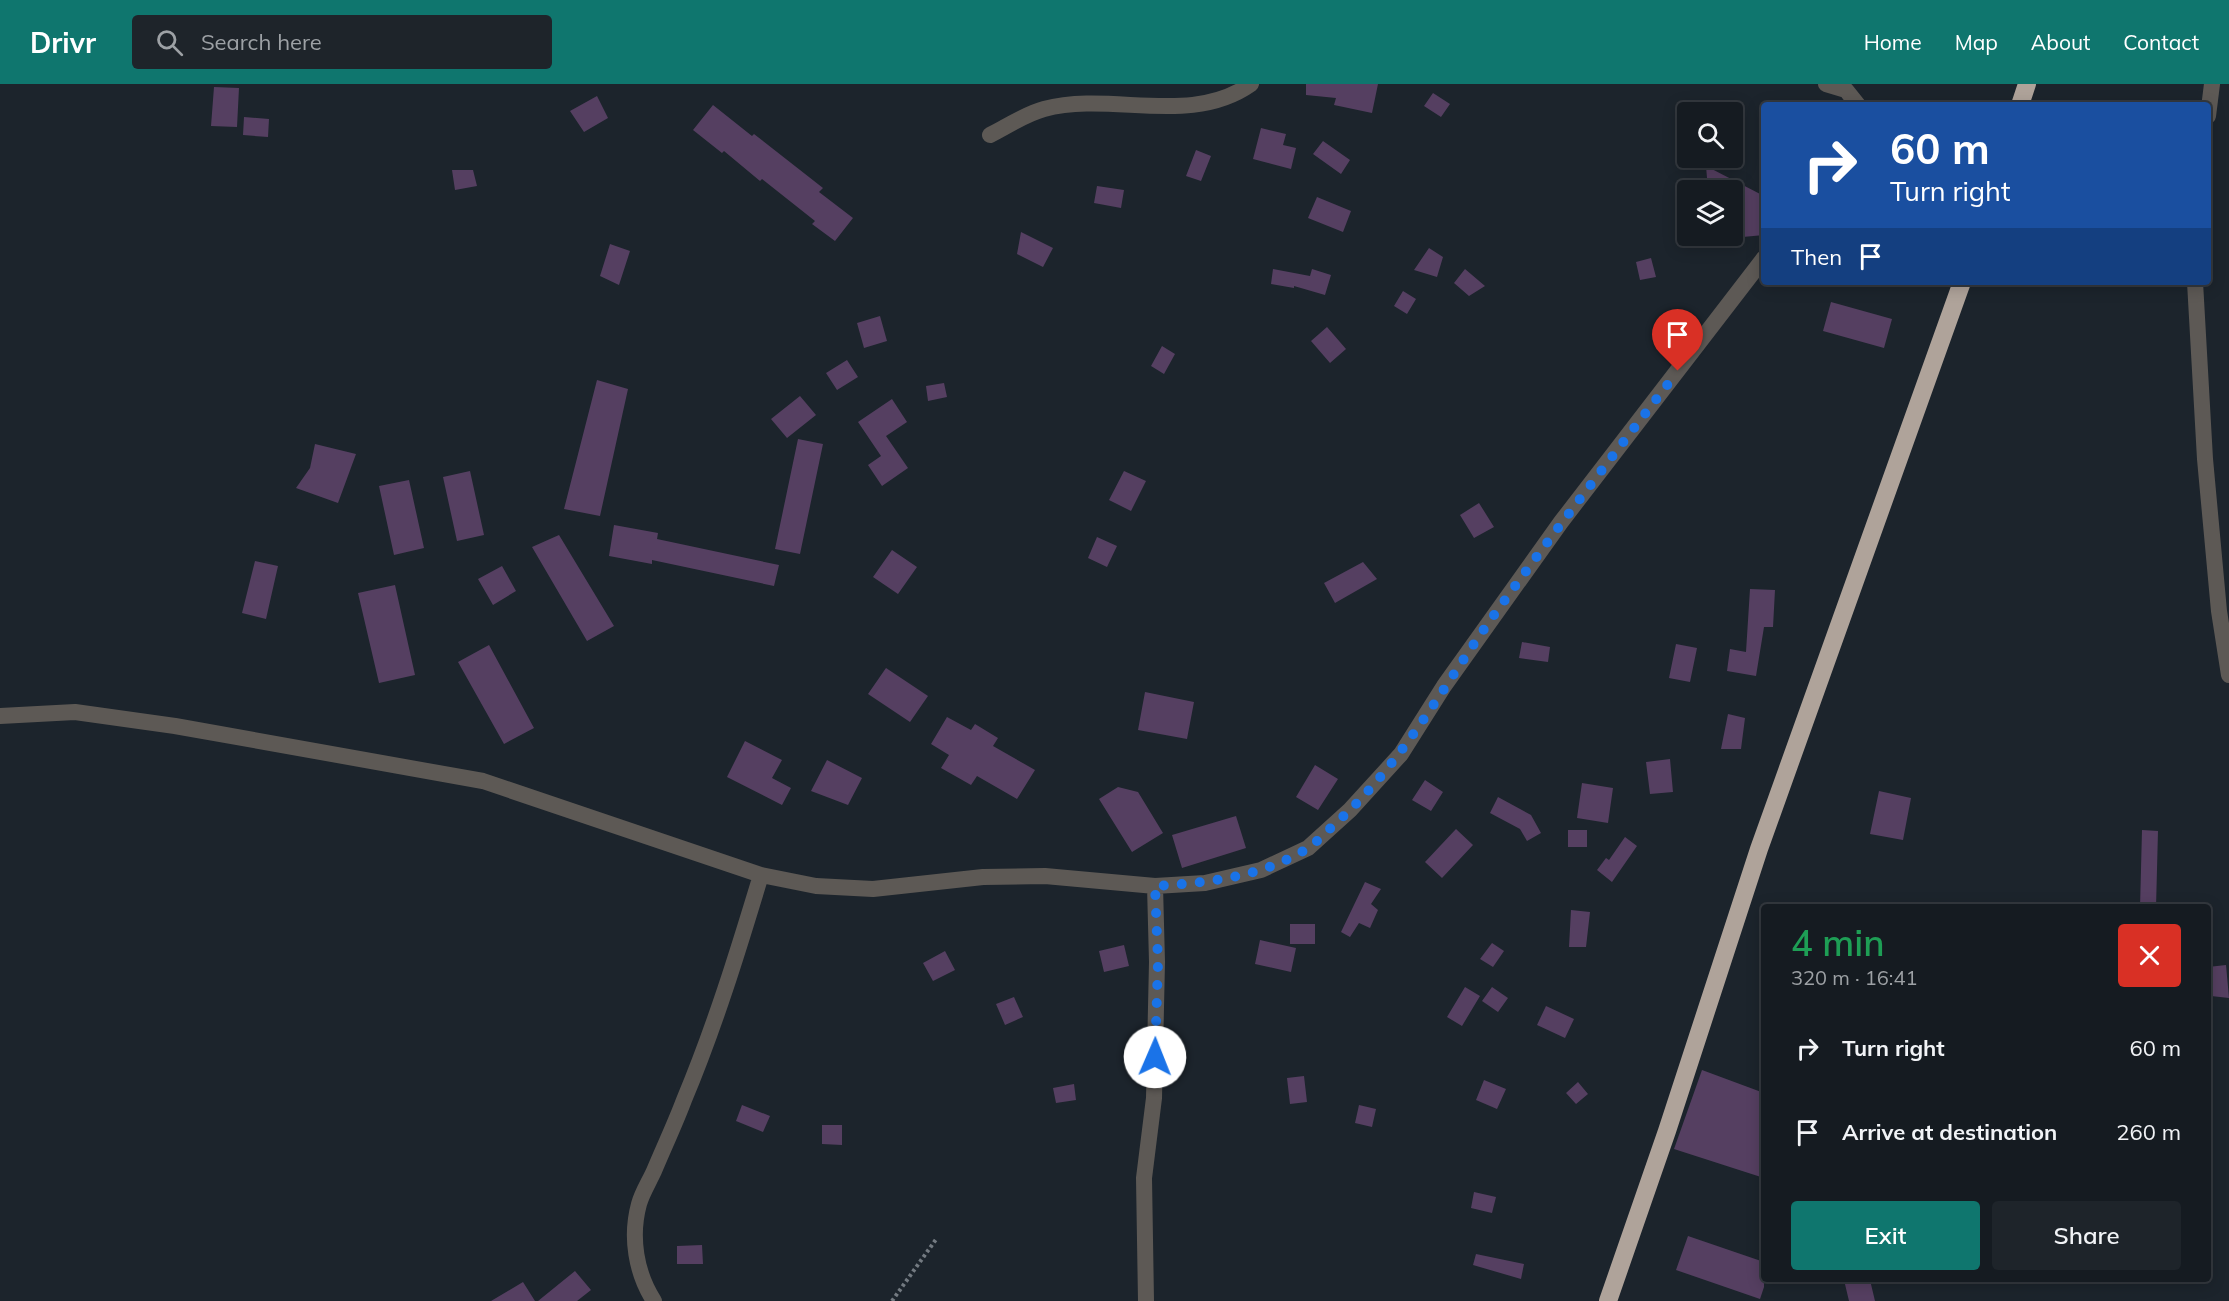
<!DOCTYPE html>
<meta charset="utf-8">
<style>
body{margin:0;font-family:Mulish,sans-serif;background:#1e242a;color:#f1f3f6;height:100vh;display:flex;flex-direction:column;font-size:22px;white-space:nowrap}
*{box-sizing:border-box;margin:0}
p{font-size:20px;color:#9da1a5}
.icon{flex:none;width:33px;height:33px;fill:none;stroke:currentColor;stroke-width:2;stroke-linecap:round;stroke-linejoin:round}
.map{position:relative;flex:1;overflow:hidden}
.details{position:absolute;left:1761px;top:820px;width:450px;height:378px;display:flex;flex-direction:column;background:#151b21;border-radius:6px;box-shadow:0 3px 15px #0003,0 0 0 2px #34393f}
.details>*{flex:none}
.top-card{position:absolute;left:1761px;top:18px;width:450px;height:183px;border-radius:6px;box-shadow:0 3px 15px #0003,0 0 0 2px #34393f;background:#1a4fa0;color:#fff;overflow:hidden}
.tools{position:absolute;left:1677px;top:18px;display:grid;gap:12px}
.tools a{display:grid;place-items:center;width:66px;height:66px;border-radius:6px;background:#151b21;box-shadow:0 3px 15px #0003,0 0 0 2px #34393f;font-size:30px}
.pin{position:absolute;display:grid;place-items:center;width:51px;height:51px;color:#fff;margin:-62px -26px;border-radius:50% 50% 50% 0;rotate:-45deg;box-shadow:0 0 6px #0007}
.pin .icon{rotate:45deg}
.me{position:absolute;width:66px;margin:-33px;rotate:1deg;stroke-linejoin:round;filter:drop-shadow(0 0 4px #0008)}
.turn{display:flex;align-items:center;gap:21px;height:126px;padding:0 30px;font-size:27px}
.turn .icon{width:78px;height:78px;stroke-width:2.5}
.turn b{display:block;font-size:42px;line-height:51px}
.then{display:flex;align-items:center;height:57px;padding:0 30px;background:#0003;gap:12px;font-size:22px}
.round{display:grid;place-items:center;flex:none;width:63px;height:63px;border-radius:6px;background:#1e242a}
.head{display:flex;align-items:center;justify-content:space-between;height:102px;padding:0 30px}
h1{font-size:36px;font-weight:600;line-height:45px;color:#1e9e55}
.cta{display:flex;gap:12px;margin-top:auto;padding:12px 30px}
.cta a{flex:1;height:69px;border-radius:6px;background:#0f766e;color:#fff;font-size:24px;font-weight:600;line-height:69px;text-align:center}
.cta a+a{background:#1e242a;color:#f1f3f6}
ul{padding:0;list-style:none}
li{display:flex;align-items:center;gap:18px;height:84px;padding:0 30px}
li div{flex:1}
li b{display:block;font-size:22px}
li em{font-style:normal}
header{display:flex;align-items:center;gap:36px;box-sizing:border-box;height:84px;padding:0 30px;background:#0f766e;color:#fff}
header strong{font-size:28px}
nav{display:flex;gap:33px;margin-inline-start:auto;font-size:21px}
.search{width:420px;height:54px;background:#1e242a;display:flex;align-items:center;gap:15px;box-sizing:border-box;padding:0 21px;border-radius:6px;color:#9da1a5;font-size:22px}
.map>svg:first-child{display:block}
</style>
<header>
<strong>Drivr</strong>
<div class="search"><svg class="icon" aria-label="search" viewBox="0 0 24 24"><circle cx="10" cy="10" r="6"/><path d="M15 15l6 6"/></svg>Search here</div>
<nav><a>Home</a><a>Map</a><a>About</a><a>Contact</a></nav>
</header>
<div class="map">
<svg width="2229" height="1217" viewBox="0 0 2229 1217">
<rect width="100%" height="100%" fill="#1c242c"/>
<!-- building -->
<path fill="#553f61" d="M1306,0H1378L1372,29L1334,21L1336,14L1306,11Z
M214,3L239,4L237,43L211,42Z
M1433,9L1450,20L1441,33L1424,22Z
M597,12L608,34L584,48L570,27Z
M713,21L752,52L754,50L823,104L819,108L853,134L835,157L812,140L815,137L762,95L760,97L724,67L722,69L693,46Z
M244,33L269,35L268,53L243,51Z
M1261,44L1286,50L1283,61L1296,64L1291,85L1253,75Z
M1323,57L1350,76L1341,90L1313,70Z
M1196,66L1211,72L1201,97L1186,92Z
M1706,82L1764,112V151L1732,154V106H1708Z
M452,86H473L477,102L455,106Z
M1097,102L1124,106L1121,124L1094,119Z
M1317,113L1351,127L1343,148L1308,134Z
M1021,148L1053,164L1043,183L1017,170Z
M610,160L630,167L619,201L600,192Z
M1429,164L1443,173L1437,193L1414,186Z
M1651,174L1656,193L1640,196L1636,178Z
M1273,185L1310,192L1312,185L1331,191L1325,211L1294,202V204L1271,200Z
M1465,185L1485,202L1469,212L1454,199Z
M1403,207L1416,215L1407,230L1394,222Z
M1831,218L1892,235L1884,264L1823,247Z
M880,232L887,257L864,264L857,239Z
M1327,243L1346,265L1330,279L1311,257Z
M1162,262L1175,270L1164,290L1151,282Z
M847,276L858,293L837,306L826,289Z
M597,296L628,305L600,432L564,425Z
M944,299L947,313L928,317L926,302Z
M800,312L816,331L787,354L771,335Z
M892,315L907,338L886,352L908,384L882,402L868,381L881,372L858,338Z
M798,355L823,360L800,470L775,465Z
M315,360L356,370L338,419L296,404L310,384Z
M470,387L484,451L457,457L443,393Z
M1124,387L1146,397L1131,427L1109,416Z
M409,396L424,464L394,471L379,402Z
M1479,419L1494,443L1474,454L1460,431Z
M614,441L658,449L657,455L779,481L774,502L652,476V480L609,472Z
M559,451L614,542L587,557L532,463Z
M1097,453L1117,462L1107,483L1088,474Z
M892,466L917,483L898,510L873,493Z
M255,477L278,482L266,535L242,529Z
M1363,478L1377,495L1335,519L1324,499Z
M502,482L516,507L493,521L478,495Z
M395,501L415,591L379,599L358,509Z
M1750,505L1775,506L1773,543H1764L1756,592L1727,587L1730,565L1746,568Z
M1522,558L1550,563L1548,578L1519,574Z
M1676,560L1697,564L1690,598L1669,594Z
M489,561L534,644L504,660L458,578Z
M886,584L928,612L910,638L868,610Z
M1145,608L1194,618L1187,655L1138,646Z
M1728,630L1745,634L1741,665H1721Z
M947,633L971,646L975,640L998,654L993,662L1035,686L1017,715L977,692L971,701L941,684L949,671L931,660Z
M745,657L782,676L772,694L791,704L782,721L727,693Z
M1670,675L1673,708L1650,710L1646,678Z
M827,676L862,694L848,721L811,707Z
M1315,681L1338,695L1318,726L1296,713Z
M1425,696L1443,708L1431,727L1412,716Z
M1582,699L1613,704L1608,739L1577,734Z
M1118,703L1138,708L1163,749L1132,768L1099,715Z
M1879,707L1911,714L1903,756L1870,750Z
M1498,713L1531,731L1541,749L1527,757L1520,745L1490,729Z
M1236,732L1246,764L1182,784L1172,751Z
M1456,745L1473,761L1442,794L1425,778Z
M1568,746H1587V763H1568Z
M2142,746L2158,747L2156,824H2140Z
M1625,753L1637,762L1612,798L1597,786L1606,774L1609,776Z
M1365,798L1381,805L1371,820L1378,826L1370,844L1359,839L1350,853L1341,848Z
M1571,826L1590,828L1586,863H1569Z
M1290,840H1315V860H1290Z
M1260,856L1296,864L1291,888L1255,880Z
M1492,859L1504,867L1493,883L1480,875Z
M1124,861L1129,882L1104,888L1099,867Z
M945,867L955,886L933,897L923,879Z
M2226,881L2229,914L2211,912L2208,883Z
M1465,903L1480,912L1462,942L1447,933Z
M1492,903L1508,914L1498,928L1482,917Z
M1014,913L1023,933L1005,941L996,920Z
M1546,922L1574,935L1565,954L1537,941Z
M1702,986L1764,1009V1094L1674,1065Z
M1304,992L1307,1018L1290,1020L1287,994Z
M1484,996L1506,1005L1497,1025L1476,1016Z
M1578,998L1588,1010L1576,1020L1566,1009Z
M1074,1000L1076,1016L1056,1019L1053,1004Z
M742,1021L770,1032L763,1048L736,1037Z
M1359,1021L1376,1025L1372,1043L1355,1039Z
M822,1041H842V1061L822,1060Z
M1474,1108L1496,1113L1492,1129L1471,1124Z
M1688,1152L1764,1178V1203L1760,1215L1676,1186Z
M702,1161L703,1180H677V1162Z
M1476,1170L1524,1180L1521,1195L1473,1181Z
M575,1187L591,1206L577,1217H538Z
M1844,1196H1870L1875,1217H1849Z
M523,1198L535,1217H491Z"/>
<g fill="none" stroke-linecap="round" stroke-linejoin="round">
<!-- path -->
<path stroke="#737a81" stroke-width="4" stroke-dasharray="3 3" stroke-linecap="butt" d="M892,1217L937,1154"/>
<!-- street -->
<path stroke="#5d5955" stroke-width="16" d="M1826,0L1846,6L1858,21
M2208,32L2212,0
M990,51C1008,42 1025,30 1044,25C1112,7 1190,43 1251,0
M2195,198L2205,375L2219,527L2229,591
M0,632L75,628L175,642L483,697L761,791L816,802L873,805L983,793L1045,792L1155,802L1205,799L1261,786L1308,764L1350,726L1401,670L1444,602L1561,438L1764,174
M654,1217C636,1189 630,1153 639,1120C642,1109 649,1098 654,1087C664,1063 675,1040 684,1016C715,942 738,867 761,791
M1146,1217L1144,1094L1154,1014L1157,878L1155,802"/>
<!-- highway -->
<path stroke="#afa39a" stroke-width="18" d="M2020,21L2027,0
M1608,1217L1667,1047L1759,765L1962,198"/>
</g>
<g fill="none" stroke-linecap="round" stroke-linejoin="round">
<!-- route -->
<path stroke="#1a73e8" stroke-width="10" stroke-dasharray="0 18" d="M1155,973L1158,878L1155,802C1207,799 1263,793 1308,764C1317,758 1326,748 1335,740C1399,683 1440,608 1489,538C1550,453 1614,370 1678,287"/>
</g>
</svg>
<div class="tools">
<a><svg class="icon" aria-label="search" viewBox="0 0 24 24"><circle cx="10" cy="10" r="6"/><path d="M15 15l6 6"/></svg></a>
<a><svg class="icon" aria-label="layers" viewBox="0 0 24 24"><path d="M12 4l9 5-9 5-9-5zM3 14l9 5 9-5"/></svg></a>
</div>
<div class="pin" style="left:1678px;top:287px;background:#d93025"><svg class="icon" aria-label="arrive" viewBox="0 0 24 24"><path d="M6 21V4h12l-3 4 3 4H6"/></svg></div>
<svg class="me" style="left:1155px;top:973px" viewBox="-20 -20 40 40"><circle r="19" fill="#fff"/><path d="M0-13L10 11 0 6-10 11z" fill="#1a73e8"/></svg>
<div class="top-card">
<div class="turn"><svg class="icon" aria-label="right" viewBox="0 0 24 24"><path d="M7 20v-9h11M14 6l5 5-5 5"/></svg><div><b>60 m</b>Turn right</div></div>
<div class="then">Then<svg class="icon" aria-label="arrive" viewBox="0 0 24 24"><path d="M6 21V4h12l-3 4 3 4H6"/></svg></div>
</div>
<section class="details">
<div class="head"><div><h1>4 min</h1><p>320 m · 16:41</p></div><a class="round" style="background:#d93025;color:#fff"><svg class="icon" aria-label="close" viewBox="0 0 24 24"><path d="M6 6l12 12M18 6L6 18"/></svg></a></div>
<ul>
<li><svg class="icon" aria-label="right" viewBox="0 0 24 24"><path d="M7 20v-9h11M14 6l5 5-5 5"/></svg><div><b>Turn right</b></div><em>60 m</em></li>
<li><svg class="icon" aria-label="arrive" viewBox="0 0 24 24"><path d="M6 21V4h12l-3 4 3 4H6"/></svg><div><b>Arrive at destination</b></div><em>260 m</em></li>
</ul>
<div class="cta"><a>Exit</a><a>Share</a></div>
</section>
</div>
